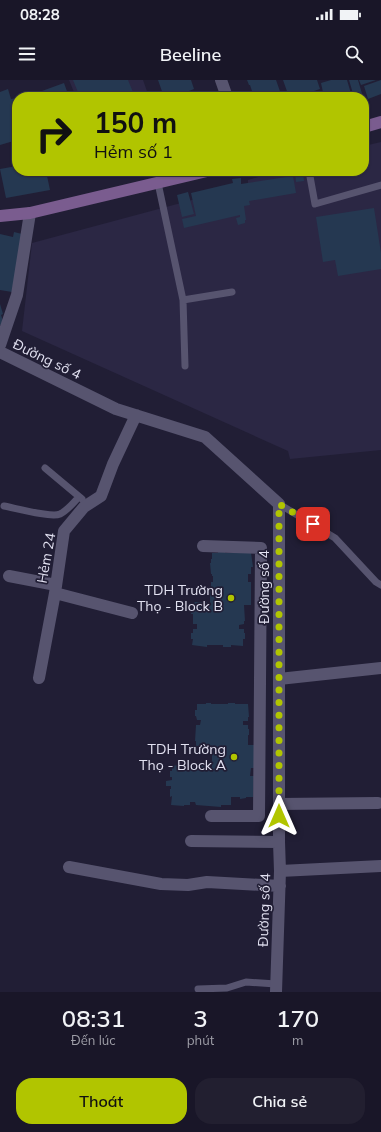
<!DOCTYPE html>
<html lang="vi">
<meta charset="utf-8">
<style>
body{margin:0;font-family:Mulish,sans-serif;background:#221f30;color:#f1f3f6;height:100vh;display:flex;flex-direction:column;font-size:15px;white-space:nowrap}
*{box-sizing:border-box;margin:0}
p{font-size:13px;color:#9f9fa8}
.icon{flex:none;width:22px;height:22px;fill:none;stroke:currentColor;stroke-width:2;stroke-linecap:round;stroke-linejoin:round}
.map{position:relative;height:912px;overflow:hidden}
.drawer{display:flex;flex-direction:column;background:#191628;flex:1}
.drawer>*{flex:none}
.hud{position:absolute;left:12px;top:12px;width:357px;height:84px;border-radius:16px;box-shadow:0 1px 3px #0004,0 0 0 1px #373545;background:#b1c500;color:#111;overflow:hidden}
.pin{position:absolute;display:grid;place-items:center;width:34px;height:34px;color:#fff;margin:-17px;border-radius:8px;box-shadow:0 2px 6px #0006}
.me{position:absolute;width:44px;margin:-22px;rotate:0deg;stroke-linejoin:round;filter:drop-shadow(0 0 3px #0008)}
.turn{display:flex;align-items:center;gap:14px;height:84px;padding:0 16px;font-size:18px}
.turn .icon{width:52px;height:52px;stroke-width:2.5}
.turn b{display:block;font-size:28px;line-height:34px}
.eta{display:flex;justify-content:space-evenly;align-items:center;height:68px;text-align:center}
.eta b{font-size:24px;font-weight:600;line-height:28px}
.button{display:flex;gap:8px;margin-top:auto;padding:8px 16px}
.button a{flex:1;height:46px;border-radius:16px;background:#b1c500;color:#111;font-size:16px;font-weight:600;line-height:46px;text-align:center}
.button a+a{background:#221f30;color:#f1f3f6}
.status{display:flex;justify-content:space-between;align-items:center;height:28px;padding:0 20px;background:#191628;direction:ltr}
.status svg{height:11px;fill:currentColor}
header{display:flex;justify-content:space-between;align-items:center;height:52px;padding:0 16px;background:#191628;font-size:18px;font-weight:600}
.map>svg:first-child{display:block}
</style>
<div class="status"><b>08:28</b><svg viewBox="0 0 49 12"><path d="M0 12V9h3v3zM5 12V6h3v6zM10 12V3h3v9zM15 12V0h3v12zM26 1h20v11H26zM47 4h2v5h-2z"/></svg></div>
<header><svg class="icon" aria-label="menu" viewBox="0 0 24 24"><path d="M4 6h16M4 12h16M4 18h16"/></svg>Beeline<svg class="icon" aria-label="search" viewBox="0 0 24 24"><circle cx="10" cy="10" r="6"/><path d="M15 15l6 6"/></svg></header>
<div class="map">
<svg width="381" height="912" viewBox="0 0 381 912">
<rect width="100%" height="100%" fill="#211e35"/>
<!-- built -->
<path fill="#2b2744" d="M69,0H143L149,17H76Z
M381,62V370L290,379L288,371L22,251L32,163L248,105V100L278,91H364V66Z"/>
<!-- building -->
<path fill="#253851" d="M73,0H128L135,17H80Z
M158,0H191L194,9L179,15L180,17H164Z
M247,0H276L282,17H254L250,5H249Z
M283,0H317L320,9L296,17H289Z
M331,0H347L352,17H324L321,3Z
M349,0H358L363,17H354Z
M359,0H376L361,5Z
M381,0V14L368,19L364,6Z
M64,3L69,17H32L31,15Z
M8,9L11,19L17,18V60L0,65V12Z
M322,11L323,17H308L307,15Z
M17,86V91H46L50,110L6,118L0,89Z
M295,93H303L304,101L296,102Z
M293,96L296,113L249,121L250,125L244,126L246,140H245V143L238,145L236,138L240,137V135L184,148L182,139L196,136L191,113L233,103L232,99L241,98V104Z
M188,112L194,134L182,137L177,115Z
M374,128L381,173V189L338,196L335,180L323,182L316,137Z
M14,152L22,154L12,212L0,210V154L13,157Z
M0,224L3,234L1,235L4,244L0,245Z
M218,471L225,472V473H251L253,487H251V494H248V502H251V525H244L245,541H244V544L239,545V549H244V553H245V559H243V566L231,565V567H223V565H207V567L192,565L193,559H191V553H193V549H197V544H193V534H191L192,528H193V523H195L194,522H207V523H210V509H211V502H213V496H212V494H211L210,483H211V479H212V473H218Z
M206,623H211V624H228V623H235V624H248L249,637H248V641H243V645H248V649H249V655H248V665H254V688H251L250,696H254L253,717H246V718L240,719V717H231V725H221V727L196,725L195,722H190V725H184V726L171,725L172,716L170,717V709H171V706H166V701L172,700V697H170V691H172V686L178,685V686H179V684H191V690H196V684H210L209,687H212V668H198V666H196V661H195L196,645H200L201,640H197L196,636H195V630H197V624H206Z"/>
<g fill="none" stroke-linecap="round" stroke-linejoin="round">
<!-- service -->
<path stroke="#57546f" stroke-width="7" d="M309,91L315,124L381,105
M158,103L183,220L185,286
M183,220L232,212
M45,388L82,419
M279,424L335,458L376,502L381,505
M4,426C15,428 51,438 60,434C68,430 73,423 79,417
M198,909L227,908L246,902L276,904"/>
<!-- minor -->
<path stroke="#57546f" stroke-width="12" d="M221,0L227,17
M0,265L17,215L30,133
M0,272L116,329L205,357L279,424V762L280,791L276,912
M203,466L261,468L259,736H211
M9,496L56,505
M55,513L132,533
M39,598L55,513L64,451L84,427L101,416L113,384L136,335
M279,599L381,588
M279,724L378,723
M191,761L279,762
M69,787L161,804L188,805L207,802L280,806
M280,791L381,786"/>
<!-- secondary -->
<path stroke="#7a5c8f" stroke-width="12" d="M364,47L381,42
M0,136L30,133L207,91"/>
</g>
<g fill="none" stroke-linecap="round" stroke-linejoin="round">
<!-- route -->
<path stroke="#b1c500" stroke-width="7" stroke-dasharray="0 12.6" d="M279,736V424L313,444"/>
</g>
<!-- markers -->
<g fill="#b1c500" stroke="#211e35" stroke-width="1.5">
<circle cx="231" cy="518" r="4"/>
<circle cx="234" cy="677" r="4"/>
</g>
<g text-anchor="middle" stroke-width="3.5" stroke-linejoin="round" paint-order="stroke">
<!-- street labels -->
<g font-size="14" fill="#e2e1f1" stroke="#211e35">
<text transform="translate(47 279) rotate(26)" y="5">Đường số 4</text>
<text transform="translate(46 478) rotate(-80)" y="5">Hẻm 24</text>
<text transform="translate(264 507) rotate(-90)" y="5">Đường số 4</text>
<text transform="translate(264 830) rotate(-88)" y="5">Đường số 4</text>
</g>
<!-- poi labels -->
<g font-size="14" fill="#e2e1f1" stroke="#211e35" text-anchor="end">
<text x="223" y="515">TDH Trường<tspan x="223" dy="16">Thọ - Block B</tspan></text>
<text x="226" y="674">TDH Trường<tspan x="226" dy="16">Thọ - Block A</tspan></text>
</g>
</g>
</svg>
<div class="pin" style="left:313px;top:444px;background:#d93025"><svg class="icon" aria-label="arrive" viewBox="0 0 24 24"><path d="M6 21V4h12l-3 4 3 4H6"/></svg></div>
<svg class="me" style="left:279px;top:736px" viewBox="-20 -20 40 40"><path d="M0-17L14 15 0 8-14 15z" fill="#b1c500" stroke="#fff" stroke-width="4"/></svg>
<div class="hud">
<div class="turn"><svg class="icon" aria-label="right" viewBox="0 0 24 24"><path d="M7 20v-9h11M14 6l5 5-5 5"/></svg><div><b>150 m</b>Hẻm số 1</div></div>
</div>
</div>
<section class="drawer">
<div class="eta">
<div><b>08:31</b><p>Đến lúc</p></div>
<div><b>3</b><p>phút</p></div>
<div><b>170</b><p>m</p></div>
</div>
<div class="button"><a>Thoát</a><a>Chia sẻ</a></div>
</section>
